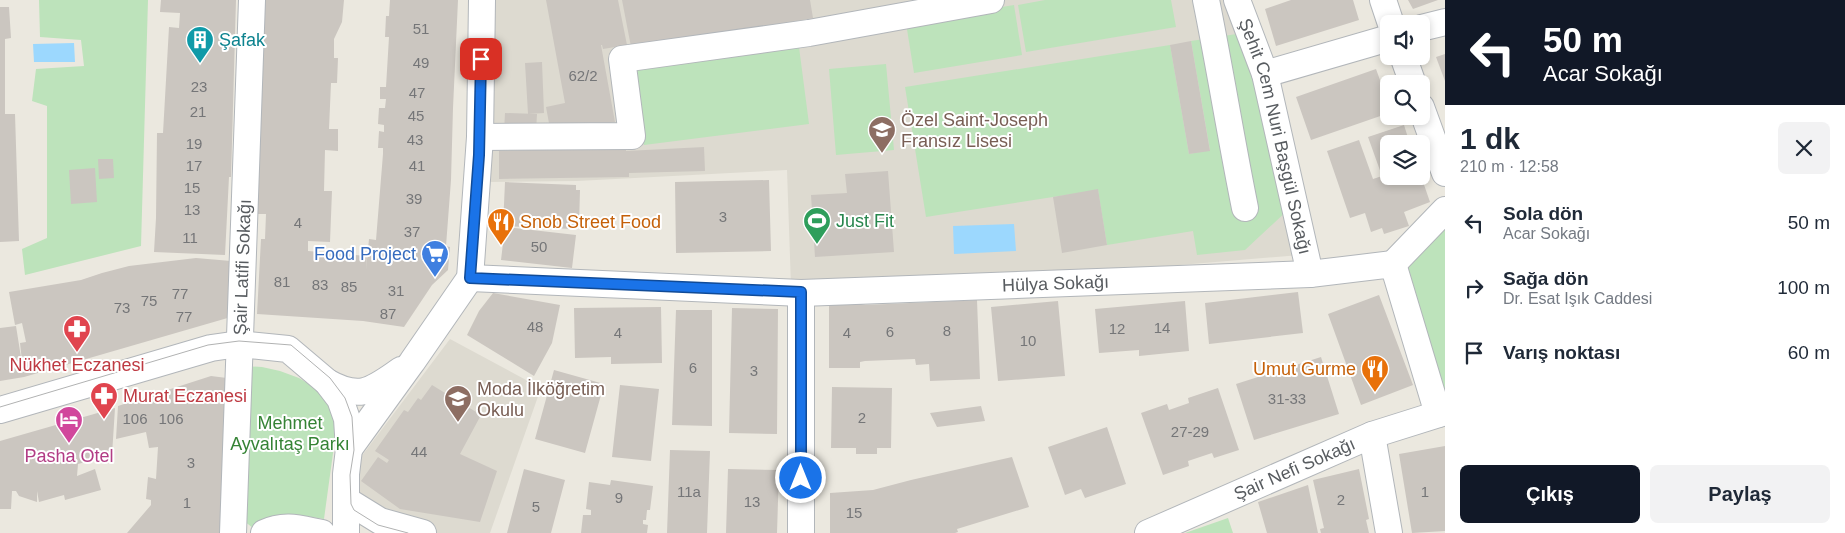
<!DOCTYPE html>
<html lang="tr">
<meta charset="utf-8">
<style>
body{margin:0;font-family:Arial,sans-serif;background:#f2f2f3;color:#1f2937;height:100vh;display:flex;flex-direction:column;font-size:19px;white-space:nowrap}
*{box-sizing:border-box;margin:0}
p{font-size:16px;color:#747a83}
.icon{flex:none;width:28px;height:28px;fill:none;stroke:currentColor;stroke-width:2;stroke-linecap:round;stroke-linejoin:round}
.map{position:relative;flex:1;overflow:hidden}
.side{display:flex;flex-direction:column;background:#fff;width:400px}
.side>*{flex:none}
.guide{background:#111827;color:#fff;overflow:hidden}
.buttons{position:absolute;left:1380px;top:15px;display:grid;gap:10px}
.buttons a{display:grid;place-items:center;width:50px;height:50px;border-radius:8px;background:#fff;box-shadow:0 2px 8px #0003;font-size:25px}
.pin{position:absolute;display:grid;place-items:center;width:42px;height:42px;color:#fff;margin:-21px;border-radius:10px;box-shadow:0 2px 8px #0006}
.me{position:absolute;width:55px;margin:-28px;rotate:0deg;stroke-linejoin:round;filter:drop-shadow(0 0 4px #0008)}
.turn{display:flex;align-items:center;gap:18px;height:105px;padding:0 15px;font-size:22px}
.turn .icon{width:65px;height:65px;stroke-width:2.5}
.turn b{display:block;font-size:35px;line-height:42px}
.round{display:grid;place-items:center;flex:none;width:52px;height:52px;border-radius:8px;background:#f2f2f3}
.headline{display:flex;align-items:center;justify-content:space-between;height:85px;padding:0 15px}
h1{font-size:30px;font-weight:700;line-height:38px}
.button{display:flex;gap:10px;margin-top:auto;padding:10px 15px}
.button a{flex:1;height:58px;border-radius:8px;background:#111827;color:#fff;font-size:20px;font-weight:700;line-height:58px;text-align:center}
.button a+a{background:#f2f2f3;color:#1f2937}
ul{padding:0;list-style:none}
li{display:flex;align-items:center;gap:15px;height:65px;padding:0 15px}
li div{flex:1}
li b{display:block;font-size:19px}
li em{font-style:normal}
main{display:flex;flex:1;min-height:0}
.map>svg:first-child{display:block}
</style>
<main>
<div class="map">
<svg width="1445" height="533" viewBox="0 0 1445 533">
<rect width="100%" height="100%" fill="#ebe8df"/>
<!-- education -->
<path fill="#dddad0" d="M492,0H1230L1300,255L919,287L791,286L787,170L577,181L488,182Z
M450,339L541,388L490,533H435L363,499L358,490L357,480L361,457Z"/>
<!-- green -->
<path fill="#bde3bb" d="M39,0H148L141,246L25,275L22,249L47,238V106L32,101L36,69L84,66L81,40L40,37Z
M1045,0H1171L1176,27L1026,52L1018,5Z
M1014,5L1022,55L914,73L906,23Z
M1243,33L1289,209L1245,250L1197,255L1193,231L1107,245L1098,190L926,217L905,87L1170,45L1189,154L1210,150L1191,41Z
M799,47L809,124L644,145L635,67Z
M886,64L894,150L836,155L829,69Z
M1445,224V399L1405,264Z
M245,366L262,367L280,371L299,378L322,392L337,424L324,519L298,515L253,528L244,521Z
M1228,518L1233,533H1185Z"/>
<!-- water -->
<path fill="#9cd8fe" d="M74,43L75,62H34L33,44Z
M1014,224L1016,251L954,254L953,226Z"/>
<!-- building -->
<path fill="#cbc6c0" d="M161,0H236L231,177H229L225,255L154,252L156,218L157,133H163L169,27L179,28L180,13L160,12Z
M263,0H344L342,22L334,39V58H338L337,83H331L329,129H338V151L325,150L324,191H332L330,242L308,241V251L367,256L366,270L369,239L376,240L383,154V148H378L379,131L384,132V125L378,124L379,108H385L386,99H380V87H386L389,37H385L386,16H389L390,0H458L453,108L451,180L446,246L450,247L448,270L432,285L404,327L363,321L257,314L261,239H265L266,214H256Z
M546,0H618L627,45L603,49L602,45H601L615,122L551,134L546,107L565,103Z
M622,0H810L813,18L632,52Z
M1291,0H1353L1359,20L1276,46L1265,9Z
M1408,0H1438L1413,9Z
M0,7H9L11,38L5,39V114H15L19,241L0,242Z
M1191,41L1210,151L1189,154L1170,45Z
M1445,54V81L1436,57Z
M542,62L544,113L528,114L525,63Z
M1376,69L1389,105V113L1311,140L1296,97Z
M505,113L537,114L536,132H504Z
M1404,125L1410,144H1389V176H1421L1430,202L1404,212L1409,226L1384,234L1382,228L1371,232L1365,213L1350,218L1327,151L1359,140L1373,179L1382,176L1368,137Z
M626,147V151L704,147L705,171L629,173V177L499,179V151Z
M98,159H113L114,178L99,179Z
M95,168L97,202L71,204L69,170Z
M888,171L894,252L815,257L811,195L847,193L845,174Z
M769,180L771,251L676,253L675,182Z
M505,182L576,185V190H580L579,226H574V229L503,226Z
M1098,189L1107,245L1062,253L1053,197Z
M505,227L576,235L572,268L501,260Z
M196,258L231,261V317L24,377L0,381V328L16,326L23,370L20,343L26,342L22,323L15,325L9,292L81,280L102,273L129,266Z
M1298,292L1303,333L1209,344L1205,303Z
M493,293L560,305L552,343L534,376L467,335L479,311Z
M1379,295L1413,385L1361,405L1328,314Z
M829,297L865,305L977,300L980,379L930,381L929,364L916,365L915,359L865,361L860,362V368H829Z
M1058,301L1065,376L998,381L991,307Z
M1185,301L1189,351L1139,356V350L1099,353L1095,309Z
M661,307L662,363L611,364V357L575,358L574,308Z
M732,308L778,309L777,434L729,433Z
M676,310H712V426L672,425Z
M1321,357L1339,414L1254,440L1236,384Z
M554,370L604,384L585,453L535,439Z
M211,376L227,378L226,491L219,533H127L151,505V500L146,499L148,477L156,479L158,447L149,448L146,432L116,439L118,406Z
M432,385L481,415L460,454L497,471L480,522L400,509L361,481L378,457L387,463L389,460L375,451L404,410L408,412L418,398L421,400Z
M620,385L659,389L651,461L612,457Z
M832,387L892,388L891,448H877V454H856V448H831Z
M1218,388L1239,450L1214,458L1212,453L1188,461L1189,466L1163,475L1141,413L1167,404L1169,410L1189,403L1188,398Z
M981,406L985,421L937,427L930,413Z
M115,408L112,455L78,464L77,476L95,469L101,490L65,500L64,495L39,502L37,491V502L19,496L16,491H12L11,509H0V441Z
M1107,427L1126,484L1085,498L1081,489L1065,495L1048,447Z
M1445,446V531L1412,533L1399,454Z
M670,450L710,451L707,533H667Z
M1012,457L1029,507L957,529L958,532L955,533H830V493L873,490L911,480Z
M524,469L565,480L551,533H507Z
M728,469L779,470L777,533H726Z
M1359,469L1369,519L1366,520L1369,533H1321L1320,529L1324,528L1313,480Z
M611,480L653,486L650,510H647L646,520H643V524L648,525L647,533H581L583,515H591V510L586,509L589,482L610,485Z
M1308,485L1318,533H1267L1258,502Z"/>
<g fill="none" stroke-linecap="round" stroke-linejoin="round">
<defs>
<g id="minor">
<path d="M1206,0C1220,69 1231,139 1245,208"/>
<path id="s1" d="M1237,0L1265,74L1310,274"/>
<path d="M1383,0L1391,24"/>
<path d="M1421,28L1445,22"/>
<path d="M1403,56L1413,84"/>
<path d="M1265,74L1389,38"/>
<path d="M1421,107L1445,173"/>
<path d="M480,137L632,136L622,59L809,33L991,0"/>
<path d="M1393,264L1445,210"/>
<path id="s2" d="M470,278L801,293L1310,274L1393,264L1438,414"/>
<path d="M801,293V533"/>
<path d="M327,382C361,401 372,390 401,370"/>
<path d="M0,410L211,348L239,344L288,349L327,382L340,399L347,419L349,449L346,474V533"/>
<path d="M1372,435L1389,533"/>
<path d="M349,449L412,362L470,278L480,137L482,0"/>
<path d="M346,500L380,521L423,533"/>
<path id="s3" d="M233,533L252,0"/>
<path d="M264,533C285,523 301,529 322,533"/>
<path id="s4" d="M1148,533L1372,435L1445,412"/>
</g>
</defs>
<!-- minor casing -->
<use href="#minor" stroke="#b2b6ba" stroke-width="28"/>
<!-- minor -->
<use href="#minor" stroke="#fff" stroke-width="26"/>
<!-- tram -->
<path stroke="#b1b2b2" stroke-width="1" d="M0,407L208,345L239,341L291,345L330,378L345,398L352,417L354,450L350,475L351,504L354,510L378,525L408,533"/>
</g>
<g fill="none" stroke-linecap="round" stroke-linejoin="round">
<defs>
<path id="route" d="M481,59L479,155L470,278L801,292V478"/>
</defs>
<!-- route casing -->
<use href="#route" stroke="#114b97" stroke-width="12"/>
<!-- route -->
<use href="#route" stroke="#1a73e8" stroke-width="9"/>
</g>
<!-- icons -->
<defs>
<symbol id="building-pin" viewBox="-11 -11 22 30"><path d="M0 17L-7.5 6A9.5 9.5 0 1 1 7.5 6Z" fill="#0f9aa8" stroke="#fff"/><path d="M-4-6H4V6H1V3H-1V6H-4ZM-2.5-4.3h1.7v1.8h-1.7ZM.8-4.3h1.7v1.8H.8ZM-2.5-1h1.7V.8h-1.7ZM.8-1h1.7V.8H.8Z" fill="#fff"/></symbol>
<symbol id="school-pin" viewBox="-11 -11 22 30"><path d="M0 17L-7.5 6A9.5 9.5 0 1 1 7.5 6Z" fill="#8d6e63" stroke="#fff"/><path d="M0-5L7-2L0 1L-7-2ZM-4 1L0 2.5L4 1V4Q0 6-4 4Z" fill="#fff"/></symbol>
<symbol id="stadium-pin" viewBox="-11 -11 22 30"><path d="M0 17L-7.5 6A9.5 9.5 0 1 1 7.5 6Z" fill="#2e9e5b" stroke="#fff"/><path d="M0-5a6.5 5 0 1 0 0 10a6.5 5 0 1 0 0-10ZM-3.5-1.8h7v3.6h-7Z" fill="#fff"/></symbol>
<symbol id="restaurant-pin" viewBox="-11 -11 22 30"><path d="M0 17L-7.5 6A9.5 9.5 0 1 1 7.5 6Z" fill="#e8710a" stroke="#fff"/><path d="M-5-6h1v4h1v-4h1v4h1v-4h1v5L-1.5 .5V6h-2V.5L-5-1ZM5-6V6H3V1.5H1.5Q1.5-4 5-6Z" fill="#fff"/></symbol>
<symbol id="supermarket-pin" viewBox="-11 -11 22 30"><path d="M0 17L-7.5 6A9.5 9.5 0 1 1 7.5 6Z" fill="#3f7fe0" stroke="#fff"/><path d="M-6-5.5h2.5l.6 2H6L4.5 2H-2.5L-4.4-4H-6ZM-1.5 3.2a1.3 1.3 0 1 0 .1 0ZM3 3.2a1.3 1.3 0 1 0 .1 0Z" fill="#fff"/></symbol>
<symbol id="pharmacy-pin" viewBox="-11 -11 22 30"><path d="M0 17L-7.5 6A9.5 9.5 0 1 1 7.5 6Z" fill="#e0444e" stroke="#fff"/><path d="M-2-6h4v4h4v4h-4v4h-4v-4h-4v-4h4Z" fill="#fff"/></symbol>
<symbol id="hotel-pin" viewBox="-11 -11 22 30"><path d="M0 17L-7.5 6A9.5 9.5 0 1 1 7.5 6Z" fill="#d1479c" stroke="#fff"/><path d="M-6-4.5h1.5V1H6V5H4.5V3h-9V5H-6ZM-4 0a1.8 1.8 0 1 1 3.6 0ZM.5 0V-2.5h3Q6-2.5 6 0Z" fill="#fff"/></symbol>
</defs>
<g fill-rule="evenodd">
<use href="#building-pin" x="184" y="24" width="32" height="43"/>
<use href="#school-pin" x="866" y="114" width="32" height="43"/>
<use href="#stadium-pin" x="801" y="205" width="32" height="43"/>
<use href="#restaurant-pin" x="485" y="206" width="32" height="43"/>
<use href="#supermarket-pin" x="419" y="238" width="32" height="43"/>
<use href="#pharmacy-pin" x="61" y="313" width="32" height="43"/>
<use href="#restaurant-pin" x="1359" y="353" width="32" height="43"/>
<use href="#pharmacy-pin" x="88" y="380" width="32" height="43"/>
<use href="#school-pin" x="442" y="383" width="32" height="43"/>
<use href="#hotel-pin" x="53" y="404" width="32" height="43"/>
</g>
<g text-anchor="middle" stroke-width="4" stroke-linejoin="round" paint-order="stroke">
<!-- number labels -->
<g font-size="15" fill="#757678">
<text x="421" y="34">51</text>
<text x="421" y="68">49</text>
<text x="583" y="81">62/2</text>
<text x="199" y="92">23</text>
<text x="417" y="98">47</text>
<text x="198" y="117">21</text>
<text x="416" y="121">45</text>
<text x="415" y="145">43</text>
<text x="194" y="149">19</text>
<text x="194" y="171">17</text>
<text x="417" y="171">41</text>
<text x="192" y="193">15</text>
<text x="414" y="204">39</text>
<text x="192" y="215">13</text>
<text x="723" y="222">3</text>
<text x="298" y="228">4</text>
<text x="412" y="237">37</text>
<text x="190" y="243">11</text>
<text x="539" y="252">50</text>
<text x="282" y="287">81</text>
<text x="320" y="290">83</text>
<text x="349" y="292">85</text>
<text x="396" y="296">31</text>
<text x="180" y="299">77</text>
<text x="149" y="306">75</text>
<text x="122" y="313">73</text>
<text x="388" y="319">87</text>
<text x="184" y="322">77</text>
<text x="535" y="332">48</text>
<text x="1162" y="333">14</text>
<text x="1117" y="334">12</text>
<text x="947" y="336">8</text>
<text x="890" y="337">6</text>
<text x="618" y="338">4</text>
<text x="847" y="338">4</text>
<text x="1028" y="346">10</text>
<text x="693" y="373">6</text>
<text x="754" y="376">3</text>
<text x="1287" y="404">31-33</text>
<text x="862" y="423">2</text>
<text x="135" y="424">106</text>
<text x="171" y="424">106</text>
<text x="1190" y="437">27-29</text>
<text x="419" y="457">44</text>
<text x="191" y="468">3</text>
<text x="689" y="497">11a</text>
<text x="1425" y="497">1</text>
<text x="619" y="503">9</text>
<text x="1341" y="505">2</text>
<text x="752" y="507">13</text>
<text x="187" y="508">1</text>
<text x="536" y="512">5</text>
<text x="854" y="518">15</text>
</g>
<!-- culture labels -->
<g font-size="18" fill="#0d838f" stroke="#fff" text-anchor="start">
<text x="219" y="46">Şafak</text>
</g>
<!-- education labels -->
<g font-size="18" fill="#785e54" stroke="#fff" text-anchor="start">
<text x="901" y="126">Özel Saint-Joseph<tspan x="901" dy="21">Fransız Lisesi</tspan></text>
<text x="477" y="395">Moda İlköğretim<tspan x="477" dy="21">Okulu</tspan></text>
</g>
<!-- street labels -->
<g font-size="18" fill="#585c60" stroke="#fff">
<text dy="6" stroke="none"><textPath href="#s1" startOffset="142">Şehit Cem Nuri Başgül Sokağı</textPath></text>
<text dy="6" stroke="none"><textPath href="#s3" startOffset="266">Şair Latifi Sokağı</textPath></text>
<text dy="6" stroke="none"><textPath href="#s2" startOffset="586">Hülya Sokağı</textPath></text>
<text dy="6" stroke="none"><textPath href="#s4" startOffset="160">Şair Nefi Sokağı</textPath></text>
</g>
<!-- leisure labels -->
<g font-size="18" fill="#27864d" stroke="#fff" text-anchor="start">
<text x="836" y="227">Just Fit</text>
</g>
<!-- food labels -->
<g font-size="18" fill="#c56008" stroke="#fff" text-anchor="start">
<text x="520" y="228">Snob Street Food</text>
<text x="1356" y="375" text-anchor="end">Umut Gurme</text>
</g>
<!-- shop labels -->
<g font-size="18" fill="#366cbe" stroke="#fff" text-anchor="end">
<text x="416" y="260">Food Project</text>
</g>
<!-- health labels -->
<g font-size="18" fill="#be3a42" stroke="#fff">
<text x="77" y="371">Nükhet Eczanesi</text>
<text x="123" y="402" text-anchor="start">Murat Eczanesi</text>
</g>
<!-- park labels -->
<g font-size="18" fill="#358335" stroke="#fff">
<text x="290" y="429">Mehmet<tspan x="290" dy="21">Ayvalıtaş Parkı</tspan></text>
</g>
<!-- hotel labels -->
<g font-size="18" fill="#b23c85" stroke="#fff">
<text x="69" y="462">Pasha Otel</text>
</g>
</g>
</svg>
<div class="buttons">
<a><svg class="icon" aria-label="sound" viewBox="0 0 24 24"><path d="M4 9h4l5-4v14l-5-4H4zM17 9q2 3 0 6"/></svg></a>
<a><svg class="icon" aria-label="search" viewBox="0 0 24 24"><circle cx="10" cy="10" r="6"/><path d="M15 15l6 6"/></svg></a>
<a><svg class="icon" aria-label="layers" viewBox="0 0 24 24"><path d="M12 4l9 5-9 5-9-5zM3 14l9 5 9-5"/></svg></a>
</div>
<div class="pin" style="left:481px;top:59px;background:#d93025"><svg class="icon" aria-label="arrive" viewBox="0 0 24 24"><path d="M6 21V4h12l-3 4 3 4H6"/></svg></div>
<svg class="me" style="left:801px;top:478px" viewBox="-20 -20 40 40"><circle r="17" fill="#1a73e8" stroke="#fff" stroke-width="3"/><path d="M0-11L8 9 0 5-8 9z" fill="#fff"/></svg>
</div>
<section class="side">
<div class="guide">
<div class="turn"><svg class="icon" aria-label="left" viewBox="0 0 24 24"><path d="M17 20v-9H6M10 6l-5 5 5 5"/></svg><div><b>50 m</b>Acar Sokağı</div></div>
</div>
<div class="headline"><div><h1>1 dk</h1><p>210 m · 12:58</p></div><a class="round"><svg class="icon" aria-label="close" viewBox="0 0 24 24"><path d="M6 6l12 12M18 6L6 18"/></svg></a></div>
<ul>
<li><svg class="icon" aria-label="left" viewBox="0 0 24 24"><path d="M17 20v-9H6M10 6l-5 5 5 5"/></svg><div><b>Sola dön</b><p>Acar Sokağı</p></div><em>50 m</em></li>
<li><svg class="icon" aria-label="right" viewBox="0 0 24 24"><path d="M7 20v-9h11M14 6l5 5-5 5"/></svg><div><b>Sağa dön</b><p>Dr. Esat Işık Caddesi</p></div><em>100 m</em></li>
<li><svg class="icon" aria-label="arrive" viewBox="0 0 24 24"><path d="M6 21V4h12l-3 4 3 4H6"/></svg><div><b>Varış noktası</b></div><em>60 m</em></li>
</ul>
<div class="button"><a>Çıkış</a><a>Paylaş</a></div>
</section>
</main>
